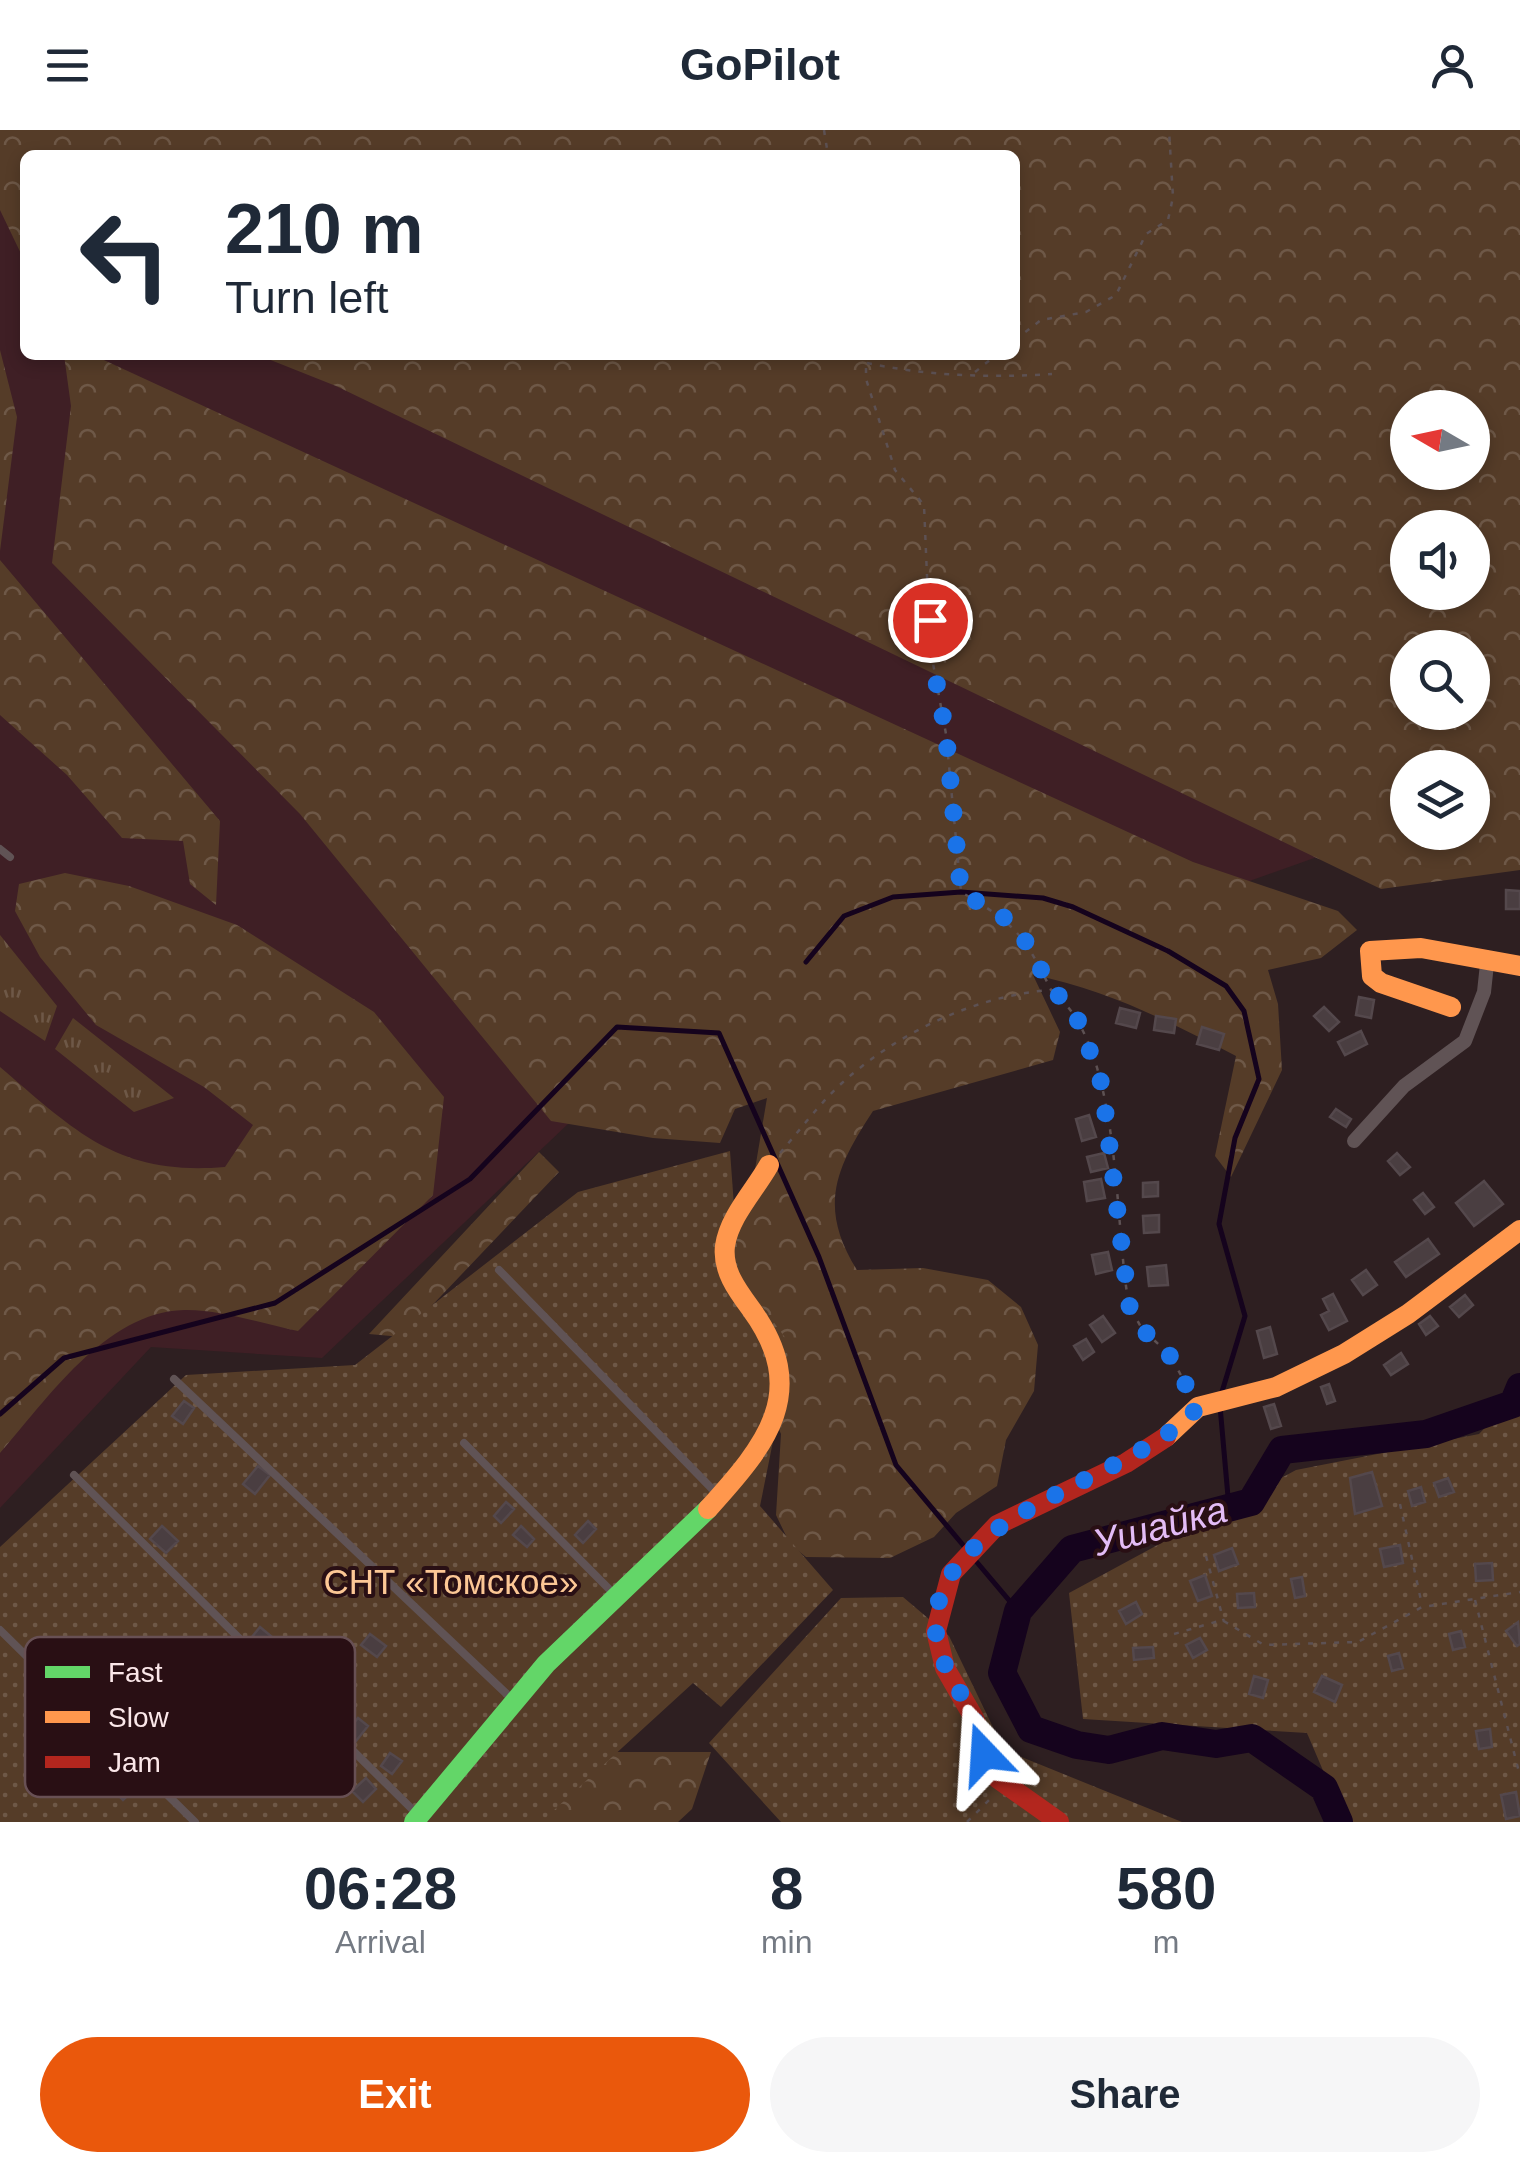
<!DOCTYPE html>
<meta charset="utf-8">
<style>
body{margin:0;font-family:Arial,sans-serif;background:#f6f6f7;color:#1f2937;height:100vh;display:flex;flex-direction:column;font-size:38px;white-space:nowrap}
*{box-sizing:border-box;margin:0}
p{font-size:32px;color:#747a83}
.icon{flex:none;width:55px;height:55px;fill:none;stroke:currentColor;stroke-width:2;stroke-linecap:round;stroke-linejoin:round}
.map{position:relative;height:1692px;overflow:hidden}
.details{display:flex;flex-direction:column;background:#fff;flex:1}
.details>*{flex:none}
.hud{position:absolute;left:20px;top:20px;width:1000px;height:210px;border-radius:15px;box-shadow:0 5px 15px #0003;background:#fff;color:#1f2937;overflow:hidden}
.needle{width:65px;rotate:279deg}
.tools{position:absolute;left:1390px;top:260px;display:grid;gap:20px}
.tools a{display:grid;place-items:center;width:100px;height:100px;border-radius:50%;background:#fff;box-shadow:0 5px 15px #0003;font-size:50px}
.pin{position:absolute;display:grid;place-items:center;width:85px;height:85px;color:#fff;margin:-42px;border:5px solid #fff;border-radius:50%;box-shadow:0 2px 10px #0007}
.me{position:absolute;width:110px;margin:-55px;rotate:340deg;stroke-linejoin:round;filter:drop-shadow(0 0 8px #0008)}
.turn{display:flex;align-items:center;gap:35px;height:210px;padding:0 40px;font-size:45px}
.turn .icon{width:130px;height:130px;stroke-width:2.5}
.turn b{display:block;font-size:70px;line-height:85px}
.eta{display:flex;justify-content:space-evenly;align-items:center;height:170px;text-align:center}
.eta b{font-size:60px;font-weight:600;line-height:70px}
.action{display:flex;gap:20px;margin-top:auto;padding:20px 40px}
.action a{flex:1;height:115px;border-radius:60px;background:#ea580c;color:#fff;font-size:40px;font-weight:600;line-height:115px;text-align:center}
.action a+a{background:#f6f6f7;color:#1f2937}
header{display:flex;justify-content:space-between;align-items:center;height:130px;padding:0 40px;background:#fff;font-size:45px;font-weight:600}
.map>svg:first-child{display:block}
</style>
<header><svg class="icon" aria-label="menu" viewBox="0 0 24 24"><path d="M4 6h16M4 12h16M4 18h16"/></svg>GoPilot<svg class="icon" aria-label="person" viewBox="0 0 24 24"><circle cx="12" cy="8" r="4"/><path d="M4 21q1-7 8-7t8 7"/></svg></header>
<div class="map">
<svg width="1520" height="1692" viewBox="0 0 1520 1692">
<defs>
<pattern id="grass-tufts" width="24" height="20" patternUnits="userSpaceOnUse" patternTransform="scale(2.5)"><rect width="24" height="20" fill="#553c28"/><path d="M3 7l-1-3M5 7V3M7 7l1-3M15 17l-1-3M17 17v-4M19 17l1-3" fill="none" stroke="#6e5847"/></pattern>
<pattern id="forest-crowns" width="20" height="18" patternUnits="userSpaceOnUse" patternTransform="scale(2.5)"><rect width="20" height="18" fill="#553c28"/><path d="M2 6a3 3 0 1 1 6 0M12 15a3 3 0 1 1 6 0" fill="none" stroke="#6e5847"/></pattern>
<pattern id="garden-dots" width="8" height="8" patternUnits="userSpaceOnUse" patternTransform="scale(2.5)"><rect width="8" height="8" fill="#553c28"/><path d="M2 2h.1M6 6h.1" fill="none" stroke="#6e5847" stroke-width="1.8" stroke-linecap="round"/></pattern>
</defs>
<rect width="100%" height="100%" fill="#2e1f21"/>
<!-- built -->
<path fill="#3f1f25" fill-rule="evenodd" d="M0,0H1520L1472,638H1408L1407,695L569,993L322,1228L151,1217L0,1378ZM25,25H1015V225H25ZM1408,278H1472V342H1408ZM1408,398H1472V462H1408ZM1408,518H1472V582H1408Z"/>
<!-- grass -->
<path fill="url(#grass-tufts)" d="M0,805L57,876L45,911L0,881Z
M73,888L174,968L134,982L55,919Z"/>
<!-- forest -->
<path fill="url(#forest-crowns)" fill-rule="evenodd" d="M0,0H1520V740L1381,759L336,256L258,225H1015V25H25V132L0,80ZM1408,278H1472V342H1408ZM1408,398H1472V462H1408ZM1408,518H1472V582H1408ZM1408,638H1472V702H1408Z
M0,220L17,287L0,421Z
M64,225H93L1193,732L1338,781L1357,800L1321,828L1268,840L1278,874L1282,940L1231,1047L1215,1026L1236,926C1170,892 1106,859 1033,845L1060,902L1053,930L873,981C835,1039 818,1077 857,1140L923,1138L988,1150L1021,1177L1038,1215L1034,1261L1006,1310L997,1356L956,1383L934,1407L890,1428L806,1427L790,1414L776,1385L781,1304L772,1283L759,1193L730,1121L749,1075L767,968L735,979L720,1013L653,1008L551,991L300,684L52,433L71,276Z
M0,430L220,691L216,775L190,754L183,711L122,708L67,645L0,585Z
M65,743L129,756L237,795L374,882L444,967L433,1065L298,1201C263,1194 220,1179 184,1180C105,1182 47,1270 0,1323V937C77,1003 119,1046 225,1037L253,995L204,957L96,895L40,827L15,781L19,754Z
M539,1022L559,1042L402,1207L369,1204Z
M616,1622H711L692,1679L678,1692H539Z"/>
<!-- garden -->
<path fill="url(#garden-dots)" d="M730,1021L739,1145L792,1217L760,1376L833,1460L721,1577L693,1553L541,1692H0V1417L186,1245L355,1235L578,1062Z
M1520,1261V1692H1345L1307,1603L1083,1589L1069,1463L1296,1340L1479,1304Z
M903,1467L949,1506L1004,1620L1182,1692H781L709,1613L841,1468Z"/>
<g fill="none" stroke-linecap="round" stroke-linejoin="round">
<!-- stream -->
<path stroke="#15031d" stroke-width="5" d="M806,832L844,786L893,767L961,762L1043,768L1073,777L1168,821L1226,856L1244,881L1259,949L1235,1008L1219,1094L1245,1186L1221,1265
M1220,1276L1229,1378
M0,1284L64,1228L275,1173L470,1049L617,897L719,903L819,1127L896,1335L968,1421
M975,1430L1018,1481"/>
<!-- river -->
<path stroke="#15031d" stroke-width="28" d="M1339,1692L1324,1658L1252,1608L1216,1614L1162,1606L1109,1620L1077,1615L1031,1599L1002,1543L1018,1481L1072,1419L1251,1372L1282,1320L1426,1304L1513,1274L1520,1257"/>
</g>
<!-- building -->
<path fill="#4a3e41" stroke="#54484c" stroke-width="2.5" d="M1506,760L1520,761V779H1506Z
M1359,867L1374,870L1371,888L1356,885Z
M1324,877L1339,892L1329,901L1314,886Z
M1120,878L1140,883L1136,898L1116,893Z
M1156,886L1176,889L1174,903L1154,900Z
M1202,897L1224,904L1219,920L1197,914Z
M1361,901L1367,914L1345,925L1338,912Z
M1336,979L1351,989L1346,997L1330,987Z
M1089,985L1096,1007L1082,1011L1076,989Z
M1104,1023L1108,1038L1091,1042L1087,1027Z
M1397,1023L1410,1037L1400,1045L1388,1031Z
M1101,1049L1105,1068L1087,1071L1084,1052Z
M1484,1051L1503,1074L1474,1096L1456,1073Z
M1158,1052V1066L1143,1067V1053Z
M1423,1063L1434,1077L1425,1084L1414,1070Z
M1159,1085V1102L1144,1103L1143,1086Z
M1428,1109L1439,1124L1406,1147L1395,1132Z
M1108,1122L1112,1140L1096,1144L1092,1125Z
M1166,1135L1168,1155L1149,1156L1147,1137Z
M1366,1140L1377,1155L1363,1165L1352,1150Z
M1333,1164L1347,1191L1329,1200L1321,1185L1329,1181L1323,1169Z
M1465,1165L1473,1175L1459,1187L1450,1177Z
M1103,1186L1115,1203L1102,1212L1090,1195Z
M1430,1186L1438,1196L1426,1205L1419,1194Z
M1270,1197L1277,1224L1264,1228L1257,1201Z
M1086,1209L1094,1222L1083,1230L1074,1216Z
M1401,1223L1408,1234L1391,1245L1384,1235Z
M1329,1254L1335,1271L1327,1274L1321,1257Z
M184,1271L194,1278L183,1294L172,1286Z
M1274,1274L1281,1296L1271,1299L1264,1277Z
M258,1336L270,1345L255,1364L243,1354Z
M1372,1342L1382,1376L1355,1384L1350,1348Z
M1448,1348L1454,1362L1439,1367L1434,1353Z
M1421,1357L1425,1372L1412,1376L1408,1361Z
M506,1372L514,1379L501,1393L494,1386Z
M588,1391L596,1399L583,1413L575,1405Z
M162,1396L178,1411L166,1423L150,1409Z
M521,1396L534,1409L527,1417L513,1405Z
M1400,1415L1403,1433L1384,1437L1380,1419Z
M1232,1418L1238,1434L1219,1441L1214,1425Z
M1492,1433L1493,1450L1476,1451L1475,1434Z
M1205,1445L1212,1466L1198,1471L1190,1451Z
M1302,1447L1305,1466L1295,1468L1291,1449Z
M1254,1463L1255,1477L1238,1478L1237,1464Z
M1136,1472L1142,1484L1126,1494L1119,1481Z
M1518,1492L1520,1514L1517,1516L1506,1501Z
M260,1497L272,1507L260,1523L247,1513Z
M1461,1501L1465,1517L1453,1520L1449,1504Z
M370,1504L386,1516L377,1527L361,1515Z
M1200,1508L1207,1520L1193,1528L1186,1515Z
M1153,1517L1154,1528L1134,1530L1133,1518Z
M1399,1523L1403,1538L1392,1541L1388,1526Z
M1254,1546L1268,1550L1263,1568L1249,1564Z
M1322,1546L1342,1555L1335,1572L1314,1562Z
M358,1588L368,1596L356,1611L346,1603Z
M1490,1599L1492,1617L1479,1619L1476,1601Z
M390,1623L402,1631L392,1644L381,1636Z
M128,1642L140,1654L123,1670L111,1658Z
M366,1648L376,1659L363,1672L352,1661Z
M1516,1662L1520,1686L1506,1689L1501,1665Z"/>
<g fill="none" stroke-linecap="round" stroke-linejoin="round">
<!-- path -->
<path stroke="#5d5153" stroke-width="2.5" stroke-dasharray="5 8" stroke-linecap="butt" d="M824,0L828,25
M1015,210L1041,190L1086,182L1116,165L1146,104L1168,90L1173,67L1169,0
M866,225V249L895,340L924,375L930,517L946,604L961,762C1014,793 1024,804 1051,860
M867,233C929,246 989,248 1052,244
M975,242L996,225
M780,1023C800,1000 819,974 842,953C897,903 977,865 1051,860C1123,915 1113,1090 1129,1175L1142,1199L1170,1225L1190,1262
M1400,1374L1422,1475
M1206,1426L1224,1492
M1475,1470L1520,1646
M1174,1504L1222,1490L1264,1515L1358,1512L1422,1477L1520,1462
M967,1692L991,1668"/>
<!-- lane -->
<path stroke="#605355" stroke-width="8" d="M0,719L10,727
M499,1140L719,1366
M174,1249L512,1569
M464,1313L615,1465
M74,1345L416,1683
M0,1500L195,1692"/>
<!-- street -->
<path stroke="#605355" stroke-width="14" d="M1354,1011L1404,956L1465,911L1484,862L1487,834"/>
<!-- fast -->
<path stroke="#63d668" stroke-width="20" d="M414,1692L546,1534L708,1379"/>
<!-- slow -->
<path stroke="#ff974d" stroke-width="20" d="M1451,877L1381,853L1372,846L1370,821L1421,818L1520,836
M1166,1307L1198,1277L1276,1257L1344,1224L1408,1184L1520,1100
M708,1379C767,1314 811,1261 751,1179C737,1160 722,1140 725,1116C729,1087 755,1060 769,1035"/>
<!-- jam -->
<path stroke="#b3261e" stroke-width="20" d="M1059,1692L997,1648L974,1588L945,1538L936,1501L951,1444L997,1395L1126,1333L1166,1307"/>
</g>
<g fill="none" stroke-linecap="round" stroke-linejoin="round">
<!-- route -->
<path stroke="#1a73e8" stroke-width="18" stroke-dasharray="0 32.4" d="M930,490V517L946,604L961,762L1008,790L1030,817L1051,860L1070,874L1082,899L1102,955L1129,1175L1142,1199L1170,1226L1198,1277C1132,1353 927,1383 936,1503C939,1535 960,1558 973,1587C978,1598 981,1611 984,1624"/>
</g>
<g text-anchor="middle" stroke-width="8" stroke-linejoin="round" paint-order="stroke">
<!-- park labels -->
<g font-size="35" fill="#fcc795" stroke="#290f14">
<text x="451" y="1464">СНТ «Томское»</text>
</g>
<!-- water labels -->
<g font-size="38" font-style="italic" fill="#e3bcf6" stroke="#290f14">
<text transform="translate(1160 1396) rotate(-15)" y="13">Ушайка</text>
</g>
</g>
<!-- legend -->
<rect x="25" y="1507" width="330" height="160" rx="15" fill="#290f14" stroke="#685054" stroke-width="2.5"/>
<rect x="45" y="1536" width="45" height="12" fill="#63d668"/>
<rect x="45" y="1581" width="45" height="12" fill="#ff974d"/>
<rect x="45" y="1626" width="45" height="12" fill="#b3261e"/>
<g font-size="28" fill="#fbe7e9">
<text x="108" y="1552">Fast</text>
<text x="108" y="1597">Slow</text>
<text x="108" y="1642">Jam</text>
</g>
</svg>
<div class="tools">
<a><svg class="needle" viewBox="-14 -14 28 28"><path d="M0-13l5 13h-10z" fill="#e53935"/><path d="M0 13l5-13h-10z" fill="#747a83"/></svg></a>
<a><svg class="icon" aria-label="sound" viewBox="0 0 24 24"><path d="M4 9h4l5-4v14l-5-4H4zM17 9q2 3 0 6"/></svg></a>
<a><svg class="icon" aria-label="search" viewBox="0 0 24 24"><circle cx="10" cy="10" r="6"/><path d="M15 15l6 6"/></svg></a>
<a><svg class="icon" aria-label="layers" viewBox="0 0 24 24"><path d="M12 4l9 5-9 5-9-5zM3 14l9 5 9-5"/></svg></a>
</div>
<div class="pin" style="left:930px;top:490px;background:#d93025"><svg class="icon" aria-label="arrive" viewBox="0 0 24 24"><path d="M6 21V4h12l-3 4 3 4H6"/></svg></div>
<svg class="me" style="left:984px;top:1624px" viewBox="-20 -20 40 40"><path d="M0-17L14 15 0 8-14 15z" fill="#1a73e8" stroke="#fff" stroke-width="4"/></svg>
<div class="hud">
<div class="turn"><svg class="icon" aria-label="left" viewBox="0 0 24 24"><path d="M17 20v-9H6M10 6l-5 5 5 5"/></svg><div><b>210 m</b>Turn left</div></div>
</div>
</div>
<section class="details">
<div class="eta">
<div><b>06:28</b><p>Arrival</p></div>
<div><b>8</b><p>min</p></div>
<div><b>580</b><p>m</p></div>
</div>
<div class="action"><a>Exit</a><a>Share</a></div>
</section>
